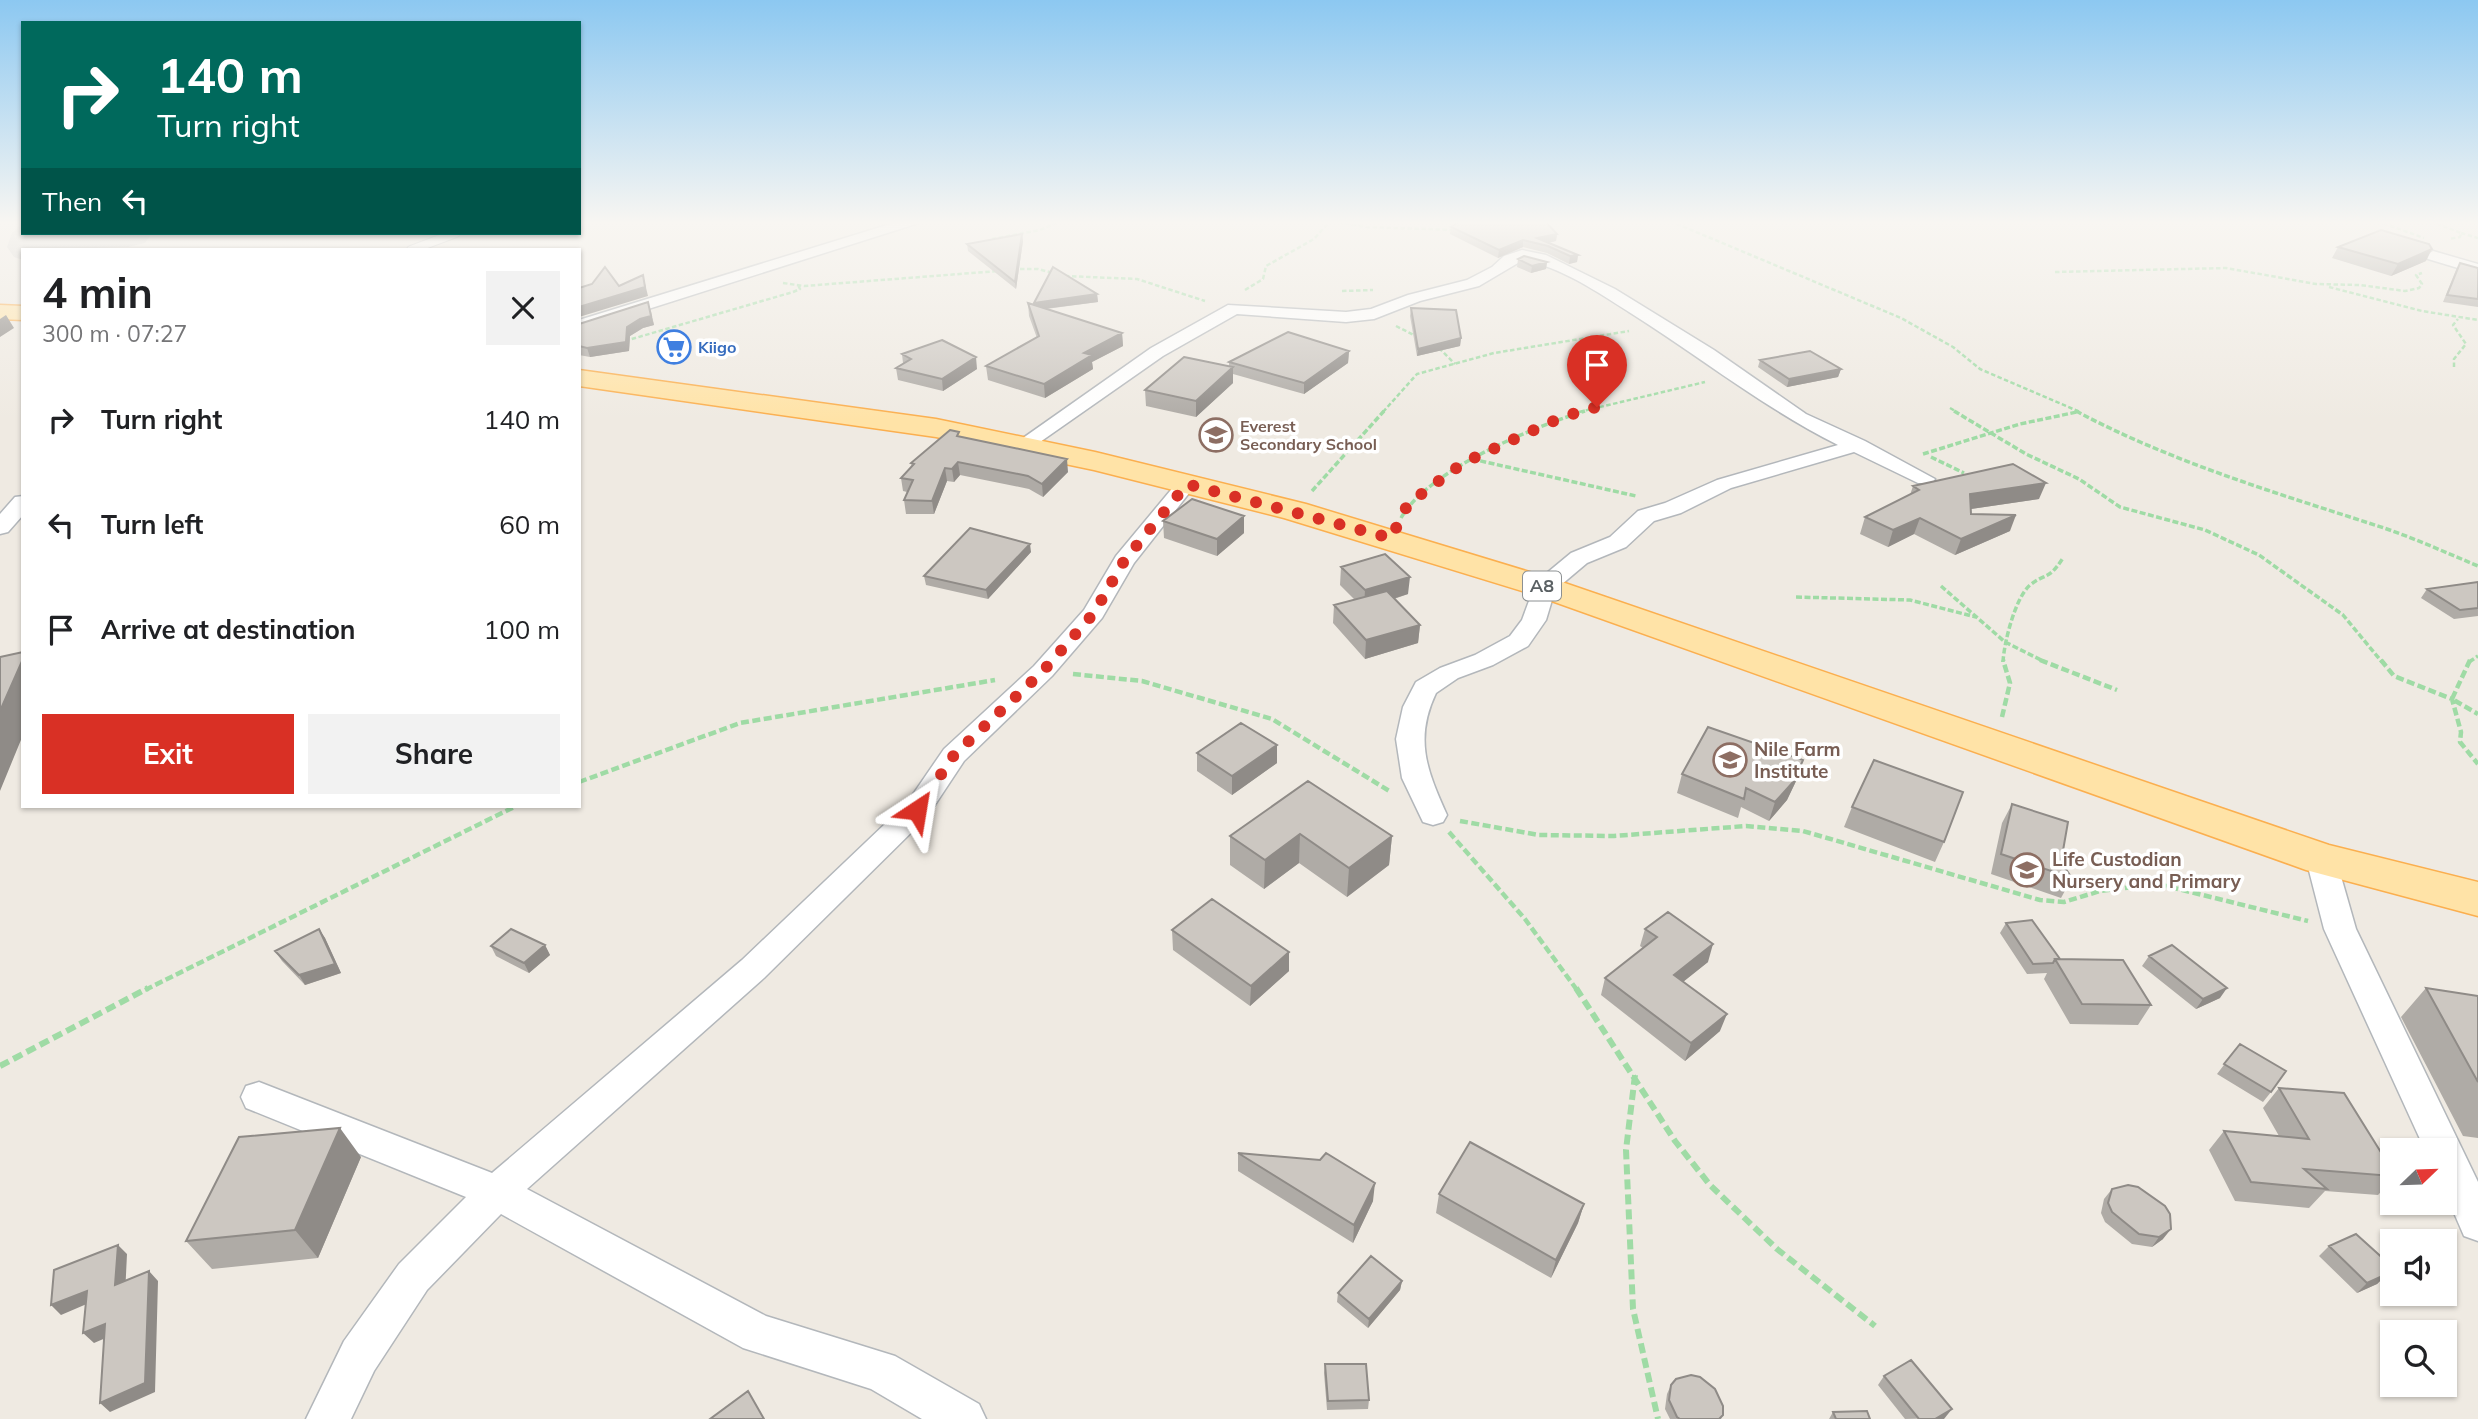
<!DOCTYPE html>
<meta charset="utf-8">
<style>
body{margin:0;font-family:Mulish,sans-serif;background:#f2f2f2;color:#202124;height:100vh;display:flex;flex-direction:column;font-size:26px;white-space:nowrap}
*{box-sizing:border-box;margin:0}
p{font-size:23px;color:#757577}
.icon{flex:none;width:38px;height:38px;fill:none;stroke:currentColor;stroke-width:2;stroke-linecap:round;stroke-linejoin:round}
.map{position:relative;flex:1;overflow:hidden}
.side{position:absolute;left:21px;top:248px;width:560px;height:560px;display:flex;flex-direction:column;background:#fff;border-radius:0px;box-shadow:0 2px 5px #0004}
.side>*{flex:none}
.guide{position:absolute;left:21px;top:21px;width:560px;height:214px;border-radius:0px;box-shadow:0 2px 5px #0004;background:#00695c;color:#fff;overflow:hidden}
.needle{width:46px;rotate:67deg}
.buttons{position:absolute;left:2380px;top:1138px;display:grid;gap:14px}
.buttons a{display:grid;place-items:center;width:77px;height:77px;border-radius:0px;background:#fff;box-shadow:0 2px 5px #0004;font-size:35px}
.pin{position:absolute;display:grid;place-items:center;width:60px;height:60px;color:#fff;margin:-72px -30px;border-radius:50% 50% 50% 0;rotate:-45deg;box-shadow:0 0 7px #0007}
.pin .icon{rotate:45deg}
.me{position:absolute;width:77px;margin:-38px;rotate:33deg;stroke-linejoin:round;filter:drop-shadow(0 0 5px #0008)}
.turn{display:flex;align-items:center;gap:24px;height:147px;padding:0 21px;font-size:32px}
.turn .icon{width:91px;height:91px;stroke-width:2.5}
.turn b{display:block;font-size:49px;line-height:60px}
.then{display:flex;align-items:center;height:66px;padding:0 21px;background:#0003;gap:14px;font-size:26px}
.round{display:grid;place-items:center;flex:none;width:74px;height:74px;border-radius:0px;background:#f2f2f2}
.head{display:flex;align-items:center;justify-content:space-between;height:119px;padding:0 21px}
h1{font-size:42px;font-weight:700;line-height:52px}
.action{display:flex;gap:14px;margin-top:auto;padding:14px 21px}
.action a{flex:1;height:80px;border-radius:0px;background:#d93025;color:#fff;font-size:28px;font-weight:700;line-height:80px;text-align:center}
.action a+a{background:#f2f2f2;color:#202124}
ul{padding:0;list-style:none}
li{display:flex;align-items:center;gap:21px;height:105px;padding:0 21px}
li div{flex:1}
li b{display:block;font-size:26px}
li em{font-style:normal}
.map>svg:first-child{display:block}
</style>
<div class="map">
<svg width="2478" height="1419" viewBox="0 0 2478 1419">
<rect width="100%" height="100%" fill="#efeae2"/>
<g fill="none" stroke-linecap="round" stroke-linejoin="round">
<!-- taxiway -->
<path fill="#d0cecb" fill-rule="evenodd" d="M23,222V233H152L145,243L128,247L23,250V260L14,257L7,247L12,233Z"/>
<defs>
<path id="service" d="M411,250L456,233"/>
<path id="minor" d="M900,221H925L579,331V320Z
M1522,250L1546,255L1615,289L1714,350L1806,414L1865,441L1935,479L1932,483H1918L1854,452L1731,488L1681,513L1654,521L1626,547L1587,563L1555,590L1546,620L1528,646L1493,665L1458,678L1436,693C1414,739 1427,771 1447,815L1443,822L1433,825L1423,822L1402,778L1396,739L1403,707L1416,682L1440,668L1475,655L1510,636L1522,620L1536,582L1571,553L1610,537L1638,511L1665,503L1717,480L1838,445C1764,408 1699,356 1629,312C1598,292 1559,266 1523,260L1479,286L1420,301L1374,319L1346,322L1237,314L1163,356L1030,449H1016L1013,445L1151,348L1228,305L1346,312L1371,309L1408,295L1467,280L1492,267L1504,256Z
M2433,251L2478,264V274L2428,259L2425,256Z
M1187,477L1197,483L1134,563L1102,618L1052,676L964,761L927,817L764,978L527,1189L766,1316L895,1356L979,1404L986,1419H922L871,1389L743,1348L501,1214L427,1290L374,1371L351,1419H306L344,1341L399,1264L466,1197L246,1108L241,1097L246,1086L259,1082L492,1173L742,960L907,803L944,749L1034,666L1084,610L1116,556L1180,479Z
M23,496V515L8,532L0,534V514L15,497Z
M2321,848L2332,851L2336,859L2356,929L2478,1182V1241L2464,1236L2445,1192V1150H2425L2324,929L2306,859L2310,851Z"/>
<path id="primary" d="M0,305L23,306V320L0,319Z
M579,370L936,419L1095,452L1306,504L1556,580L2329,845L2478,882V916L2306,870L1532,594L1284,518L1094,470L936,437L579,386Z"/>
</defs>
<!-- service casing -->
<use href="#service" stroke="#b3b7bb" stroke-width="10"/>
<!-- minor casing -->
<use href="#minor" stroke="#b3b7bb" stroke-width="3"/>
<!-- primary casing -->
<use href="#primary" stroke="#fbaf4f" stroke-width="3"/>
<!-- path-far3 -->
<path stroke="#9fdba5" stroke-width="2.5" stroke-dasharray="4.5 2.5" stroke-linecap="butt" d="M1331,221L1366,227L1455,230
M1670,221L1901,318L1953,347L1980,369L2080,412
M2377,221L2424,238
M2430,221L2461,233L2460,237L2449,239
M2461,233L2478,238
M992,239L1040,230L1061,221
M1013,269H1038L1053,273
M2055,272L2226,268L2316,284L2360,285L2405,291L2419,288L2422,284L2416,275L2422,273
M1065,276L1137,279L1205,301
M783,283L804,286L998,271
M2329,287L2422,311L2478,320
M1245,290L1263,279L1266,266L1314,239L1330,221
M1342,291L1373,290
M1396,326L1416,336
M625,341L793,292L800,289L798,285
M1439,348L1455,364
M2454,367V359L2466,344L2453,325L2458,319
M1950,408L1957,412
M1383,412L1417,374L1494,353L1629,331
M1579,412L1705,382"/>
<!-- path-far2 -->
<path stroke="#9fdba5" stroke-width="3.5" stroke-dasharray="6 2.5" stroke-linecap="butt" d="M1954,411L2026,454L2079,479L2120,507L2205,530L2259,555L2343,615L2382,662
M2076,411C2173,463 2280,494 2384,528C2416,539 2447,553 2478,566
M1923,454L2020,424L2077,412
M1931,457L1964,473
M1472,459L1636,496
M1312,491L1384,411
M1401,518C1428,470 1533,427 1585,411
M1941,586L2005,642L2045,662
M1796,597L1910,600L1976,617
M2003,662C2004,643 2015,598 2030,585C2047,572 2048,581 2063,558
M2469,662L2478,656"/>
<!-- path-far1 -->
<path stroke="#9fdba5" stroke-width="4.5" stroke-dasharray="8 3.5" stroke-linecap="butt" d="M2040,660L2117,690
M2381,660L2394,676L2452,699L2461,732L2460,742L2478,764
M2470,660L2452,699L2478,714
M1073,674L1142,681L1272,719L1391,792
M2002,717L2010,683L2003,660
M579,782L740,723L995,680
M1460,821L1539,835L1614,836L1746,826L1803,831L2040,900L2064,902L2100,891L2158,884L2308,921
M1449,832L1525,919L1577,990
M145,990L514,807"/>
<!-- path -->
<path stroke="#9fdba5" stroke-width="6" stroke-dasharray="10 5" stroke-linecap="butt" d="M1576,988L1675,1141L1710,1185L1777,1249L1875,1326
M0,1066L148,988
M1635,1075L1626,1150L1633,1309L1658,1419"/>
<!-- service -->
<use href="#service" stroke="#fff" stroke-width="8"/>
<!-- minor -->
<use href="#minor" fill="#fff" fill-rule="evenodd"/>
<!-- primary -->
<use href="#primary" fill="#ffe3a7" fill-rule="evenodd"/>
</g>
<!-- wall -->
<path fill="#afaba6" d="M1451,227L1557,234L1556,241L1548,243L1578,255L1577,262L1569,264L1547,253L1523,247L1498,258L1450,234Z
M1023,241L1016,289L968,251L967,244Z
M2338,247L2426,261L2391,276L2332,258Z
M1518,259L1547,262L1546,269L1531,273L1517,267Z
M2460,263L2478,268V307L2443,302L2456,270Z
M1097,294L1098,302L1046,309L1122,333L1123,346L1092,362L1093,369L1045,398L988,380L986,366L1037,338L1029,316L1028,303L1034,305Z
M1411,308L1461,338L1460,346L1417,356L1410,316Z
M651,311L654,325L643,328L630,336L629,351L590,357L579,355V324Z
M1349,351L1348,363L1304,394L1233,374V383L1196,417L1146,406L1145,390L1229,366V362Z
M902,354L977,369L943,391L898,380L896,368L903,363Z
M1760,360L1841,369L1838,377L1787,387L1758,367Z
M959,437L1068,472L1043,497L1029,489L960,475L954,482L947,481L934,514H906L904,500L907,492L903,491L901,478L912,466L911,463Z
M1913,486L2039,499L1971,509V514L2010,531L1955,555L1914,534L1888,547L1860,534L1865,517L1910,495Z
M1163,521L1244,533L1217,556L1164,538Z
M1031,552L988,599L926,585L924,576Z
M1341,567L1408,594L1394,599L1420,625L1418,643L1365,659L1333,623L1334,605L1355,600L1340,585Z
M2478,582V616L2454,619L2421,598L2427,589Z
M1197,753L1277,763L1232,795L1197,771Z
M1803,760L1797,779L1787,800L1769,821L1741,807L1738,818L1677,793L1682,774Z
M1308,781L1392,836L1389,865L1347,897L1299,863L1264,889L1230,865V836Z
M2012,804L2061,862L2072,878L2061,898L1991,874L2002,823Z
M1852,807L1944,842L1935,862L1844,827Z
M2006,923L2060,959L2151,1005L2138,1025L2070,1024L2044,979L2047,973L2027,974L2000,933Z
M319,929L325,938L341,973L305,985L282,961L275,951Z
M1645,929L1708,962L1683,982L1720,1031L1685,1061L1601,995L1605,978L1643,948L1640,946Z
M1172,930L1289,952V971L1250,1006L1173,950Z
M545,945L550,955L529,973L496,956L491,946Z
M2149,956L2220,998L2196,1009L2142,966Z
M2426,988L2478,996V1138L2463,1136L2401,1017Z
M2240,1044L2271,1092L2263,1102L2217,1074Z
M2279,1088L2392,1170V1180L2378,1195L2325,1191L2309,1208L2235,1201L2209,1150L2224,1131L2279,1136L2263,1108Z
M1238,1153L1320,1160L1373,1201L1353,1243L1238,1171Z
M361,1157L318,1258L212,1269L186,1241Z
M2112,1189L2163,1239L2152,1247L2132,1244L2105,1222L2101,1213L2104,1199Z
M1439,1194L1584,1204L1578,1223L1551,1278L1436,1213Z
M2329,1246L2387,1274L2377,1284L2357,1293L2319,1256Z
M1402,1281L1400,1290L1368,1328L1337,1302L1338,1293Z
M1325,1364L1369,1400L1368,1409L1327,1410L1324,1373Z
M1884,1376L1945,1418L1905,1419L1878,1385Z
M1671,1385L1723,1415L1721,1419H1670L1665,1409L1667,1394Z
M1833,1412L1870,1419H1829Z"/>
<!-- shaded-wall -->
<path fill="#8f8b87" d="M1022,234L1023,241L1016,289L1015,282Z
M1557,234L1556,241L1541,244L1537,238Z
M1523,240V247L1498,258L1499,250Z
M2432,249L2426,261L2391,276L2398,264Z
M1578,255L1577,262L1569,264L1570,256Z
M1547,262L1546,269L1531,273L1532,266Z
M643,275L648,296L579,317V307Z
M1097,294L1098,302L1035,310L1034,303Z
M648,302L654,325L643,328L630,336L629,351L590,357L587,348L627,327Z
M6,315L14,328L0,337V319Z
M1122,333L1123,346L1092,362L1093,369L1045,398L1044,384L1084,353Z
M1461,338L1460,346L1417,356L1418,349Z
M1349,351L1348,363L1304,394V383Z
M976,357L977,369L943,391L942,379Z
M1233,367V383L1196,417V401Z
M1841,369L1838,377L1787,387L1789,379Z
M1067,459L1068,472L1043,497L1042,484Z
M958,462L960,475L954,482L952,469Z
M945,468L947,481L934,514L932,501Z
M2046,483L2039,499L1964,510L1970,494Z
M2016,515L2010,531L1955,555L1961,539Z
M1244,516V533L1217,556V539Z
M1920,518L1914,534L1888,547L1893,530Z
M1030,544L1031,552L988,599L986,590Z
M1410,577L1408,594L1364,608L1365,590Z
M1420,625L1418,643L1365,659L1366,640Z
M23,659V735L0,791V711Z
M1277,745V763L1232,795V776Z
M1803,760L1797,779L1787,800L1769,821L1775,802Z
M1300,834L1299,863L1264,889L1265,860Z
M1392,836L1389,865L1347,897L1349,868Z
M319,929L325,938L341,973L305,985L299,975Z
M1713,944L1708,962L1669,993L1674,975Z
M545,945L550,955L529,973L524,963Z
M1289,952V971L1250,1006L1251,986Z
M2227,988L2220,998L2196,1009L2203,999Z
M1727,1014L1720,1031L1685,1061L1691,1043Z
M340,1128L361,1157L318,1258L295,1230Z
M1375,1183L1373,1201L1353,1243L1354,1225Z
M1584,1204L1578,1223L1551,1278L1556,1260Z
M2171,1229L2163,1239L2152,1247L2159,1237Z
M118,1245L127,1254L125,1295L115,1285Z
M149,1271L158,1281L155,1392L110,1412L100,1403Z
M2387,1274L2377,1284L2357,1293L2367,1283Z
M1402,1281L1400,1290L1368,1328L1369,1319Z
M87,1291L96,1300L61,1315L51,1305Z
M105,1324L115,1334L94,1343L83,1333Z
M1952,1409L1944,1419H1935Z"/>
<!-- building -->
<path fill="#ccc7c1" stroke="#8f8b87" stroke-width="2" d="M1461,221H1545L1557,234L1537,238L1578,255L1570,256L1548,246L1523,240L1499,250L1451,227Z
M2381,230L2429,244L2432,249L2398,264L2338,247Z
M1022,234L1015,282L967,244Z
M1524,256L1547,262L1532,266L1518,259Z
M2460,263L2478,268V299L2447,295Z
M605,267L619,286L643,275L645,287L579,307V288L592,284Z
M1053,267L1097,294L1034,303Z
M648,302L651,316L640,319L627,327L626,342L587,348L579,346V324Z
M1028,303L1122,333L1084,353L1092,355L1044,384L986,366L1039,336Z
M1411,308L1456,310L1461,338L1418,349Z
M1288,332L1349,351L1304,383L1229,362Z
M942,340L976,357L942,379L896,368L911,359L902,354Z
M1810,351L1841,369L1789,379L1760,360Z
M1184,357L1233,367L1196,401L1145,390Z
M950,430L959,432L957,436L1067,459L1042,484L1028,476L958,462L952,469L945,468L932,501L904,500L913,480L901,478L914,464L911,463Z
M2013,464L2046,483L1970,494L1971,514L2016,515L1961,539L1920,518L1893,530L1865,517L1919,490L1913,486Z
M1192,499L1244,516L1217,539L1163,521Z
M970,528L1030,544L986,590L924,576Z
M1385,554L1410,577L1365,590L1341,567Z
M2478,582V608L2460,610L2427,589Z
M1387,591L1420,625L1366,640L1334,605Z
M23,652V659L0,711V657Z
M1241,723L1277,745L1232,776L1197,753Z
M1708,727L1803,760L1794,781L1775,802L1746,788L1744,799L1682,774Z
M1874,760L1963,792L1944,842L1852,807Z
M1308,781L1392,836L1349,868L1300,834L1265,860L1230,836Z
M2012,804L2068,822L2061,862L2072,878L2001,854Z
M1212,899L1289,952L1251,986L1172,930Z
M1668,912L1713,944L1674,975L1727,1014L1691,1043L1605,978L1657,937L1645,929Z
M2032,920L2060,959H2055L2053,963L2033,964L2006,923Z
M319,929L335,964L299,975L275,951Z
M511,929L545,945L524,963L491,946Z
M2172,945L2227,988L2203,999L2149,956Z
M2055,959L2123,960L2151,1005L2082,1004Z
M2426,988L2478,996V1082Z
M2240,1044L2286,1071L2271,1092L2224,1064Z
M2279,1088L2344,1093L2392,1170V1176L2304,1169L2327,1189L2251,1182L2224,1131L2309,1139Z
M340,1128L295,1230L186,1241L239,1137Z
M1470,1142L1584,1204L1556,1260L1439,1194Z
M1238,1153L1320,1160L1326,1153L1375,1183L1354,1225Z
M2128,1185L2138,1187L2165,1206L2170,1214L2171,1229L2159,1237L2139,1234L2112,1212L2108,1203L2112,1189Z
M2356,1234L2387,1262V1274L2367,1283L2329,1246Z
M118,1245L115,1285L149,1271L145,1383L100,1403L105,1324L83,1333L87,1291L51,1305L54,1270Z
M1371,1256L1402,1281L1369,1319L1338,1293Z
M1911,1360L1952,1409L1935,1419H1919L1884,1376Z
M1325,1364H1366L1369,1400L1328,1401Z
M1691,1375L1700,1377L1715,1389L1723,1406V1415L1719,1419H1680L1677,1417L1669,1400L1671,1385L1676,1379Z
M748,1391L764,1419H710Z
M1867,1411L1870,1419H1836L1833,1412Z"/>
<!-- sky -->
<linearGradient id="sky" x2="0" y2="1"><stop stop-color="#8cc8f1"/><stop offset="0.53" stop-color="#f8f6f2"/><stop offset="1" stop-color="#f8f6f2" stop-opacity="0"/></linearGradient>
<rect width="2478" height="420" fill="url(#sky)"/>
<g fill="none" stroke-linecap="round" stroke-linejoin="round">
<!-- route -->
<path stroke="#d93025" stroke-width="12" stroke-dasharray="0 21.6" d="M917,810L954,755L1043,671L1094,613L1124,561L1187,484L1391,538L1408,504L1463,463L1562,417L1597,407"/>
</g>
<!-- icons -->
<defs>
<symbol id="supermarket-ring" viewBox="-11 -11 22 22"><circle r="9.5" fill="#fff" stroke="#3f7fe0" stroke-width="1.5"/><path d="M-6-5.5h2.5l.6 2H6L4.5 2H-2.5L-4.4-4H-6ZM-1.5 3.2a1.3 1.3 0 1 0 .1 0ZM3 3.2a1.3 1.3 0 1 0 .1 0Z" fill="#3f7fe0"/></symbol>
<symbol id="school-ring" viewBox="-11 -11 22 22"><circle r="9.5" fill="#fff" stroke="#8d6e63" stroke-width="1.5"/><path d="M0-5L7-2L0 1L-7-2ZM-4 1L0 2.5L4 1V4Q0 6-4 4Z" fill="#8d6e63"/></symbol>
</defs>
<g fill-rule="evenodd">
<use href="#supermarket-ring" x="655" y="328" width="38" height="38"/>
<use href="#school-ring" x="1197" y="416" width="38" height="38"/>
<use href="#school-ring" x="1711" y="741" width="38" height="38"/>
<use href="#school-ring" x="2008" y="851" width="38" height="38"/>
</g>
<g text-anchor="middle" stroke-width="7" stroke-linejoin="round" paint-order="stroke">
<!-- far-shop labels -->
<g font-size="16" font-weight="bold" fill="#366cbe" stroke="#fff" text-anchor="start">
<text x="698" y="353">Kiigo</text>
</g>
<!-- far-education labels -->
<g font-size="16" font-weight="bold" fill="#785e54" stroke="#fff" text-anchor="start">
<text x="1240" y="432">Everest<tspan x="1240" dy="18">Secondary School</tspan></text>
</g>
<!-- shield labels -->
<rect fill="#fff" stroke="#8c9092" stroke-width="2" x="1523" y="571.5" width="38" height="29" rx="5"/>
<g font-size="18" font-weight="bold" fill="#5b6164">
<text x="1542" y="592">A8</text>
</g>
<!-- education labels -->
<g font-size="19" font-weight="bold" fill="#785e54" stroke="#fff" text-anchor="start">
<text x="1754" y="756">Nile Farm<tspan x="1754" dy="22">Institute</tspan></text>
<text x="2052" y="866">Life Custodian<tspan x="2052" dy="22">Nursery and Primary</tspan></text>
</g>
</g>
</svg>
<div class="buttons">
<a><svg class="needle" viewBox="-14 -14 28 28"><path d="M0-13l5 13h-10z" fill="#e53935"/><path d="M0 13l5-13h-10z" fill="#757577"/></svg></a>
<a><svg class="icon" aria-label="sound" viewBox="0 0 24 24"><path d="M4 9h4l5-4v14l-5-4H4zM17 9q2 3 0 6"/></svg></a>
<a><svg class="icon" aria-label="search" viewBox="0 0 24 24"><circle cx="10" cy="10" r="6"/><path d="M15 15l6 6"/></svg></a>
</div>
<div class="pin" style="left:1597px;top:407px;background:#d93025"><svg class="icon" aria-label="arrive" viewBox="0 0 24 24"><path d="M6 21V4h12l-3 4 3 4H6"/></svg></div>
<svg class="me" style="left:917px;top:810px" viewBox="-20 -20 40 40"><path d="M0-17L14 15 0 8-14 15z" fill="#d93025" stroke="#fff" stroke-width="4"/></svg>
<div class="guide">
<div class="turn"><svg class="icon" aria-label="right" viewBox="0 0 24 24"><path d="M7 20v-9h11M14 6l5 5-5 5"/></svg><div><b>140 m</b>Turn right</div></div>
<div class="then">Then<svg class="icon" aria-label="left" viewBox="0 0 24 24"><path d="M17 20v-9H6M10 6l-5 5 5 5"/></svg></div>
</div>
<section class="side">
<div class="head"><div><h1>4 min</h1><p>300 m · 07:27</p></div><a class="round"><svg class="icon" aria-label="close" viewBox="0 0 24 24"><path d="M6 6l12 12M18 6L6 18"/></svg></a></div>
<ul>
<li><svg class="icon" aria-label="right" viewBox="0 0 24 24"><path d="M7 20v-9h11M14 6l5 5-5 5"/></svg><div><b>Turn right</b></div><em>140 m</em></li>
<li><svg class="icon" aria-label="left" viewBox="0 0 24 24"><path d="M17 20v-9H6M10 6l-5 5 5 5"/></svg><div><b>Turn left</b></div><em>60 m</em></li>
<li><svg class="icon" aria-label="arrive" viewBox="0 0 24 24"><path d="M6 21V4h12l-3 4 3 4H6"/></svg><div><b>Arrive at destination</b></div><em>100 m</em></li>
</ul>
<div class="action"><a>Exit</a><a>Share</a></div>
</section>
</div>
